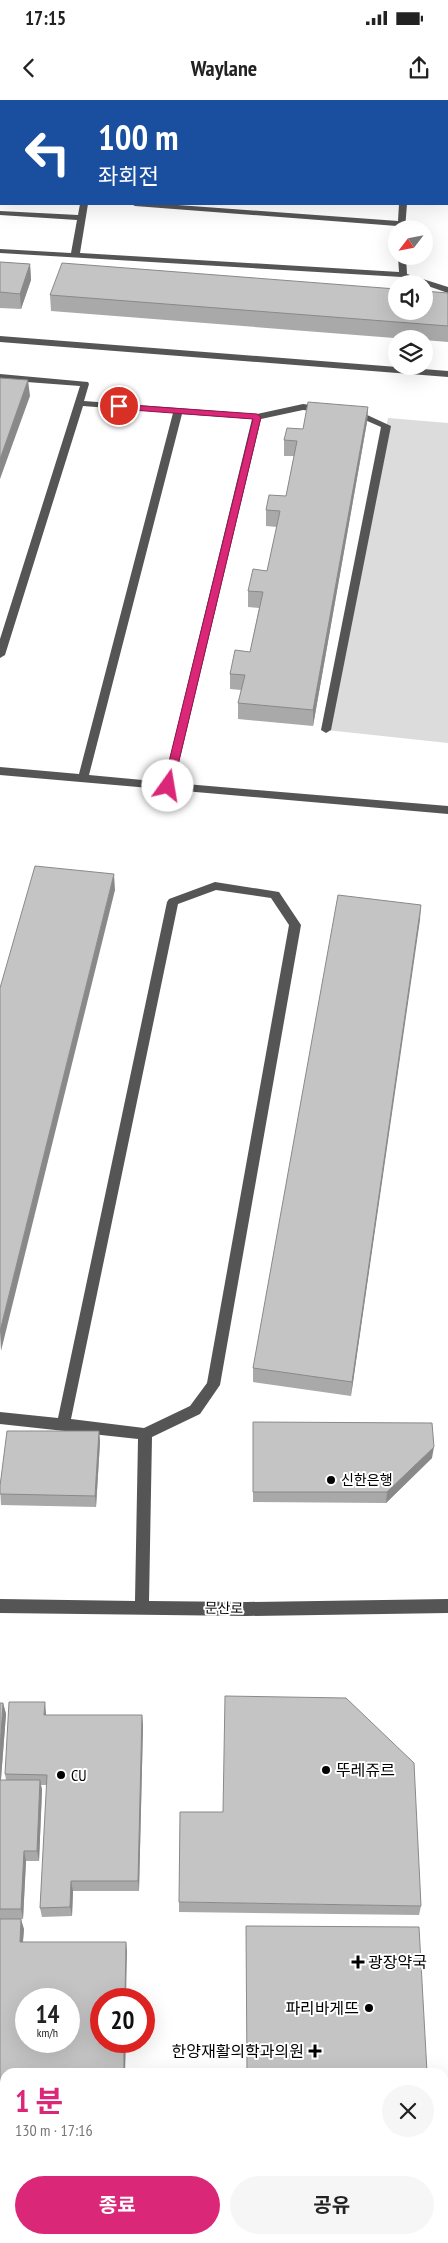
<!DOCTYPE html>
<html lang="ko">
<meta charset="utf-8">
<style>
body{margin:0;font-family:"PT Sans Narrow","Noto Sans KR",sans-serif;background:#f6f6f6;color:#222;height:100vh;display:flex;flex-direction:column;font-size:19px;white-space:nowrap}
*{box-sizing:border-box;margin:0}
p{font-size:16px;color:#767676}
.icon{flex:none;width:28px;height:28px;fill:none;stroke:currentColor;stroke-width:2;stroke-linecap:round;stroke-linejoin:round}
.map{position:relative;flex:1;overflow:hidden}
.sheet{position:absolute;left:0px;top:1968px;width:449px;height:176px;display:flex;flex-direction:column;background:#fff;border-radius:15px 15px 0 0;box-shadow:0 5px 20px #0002}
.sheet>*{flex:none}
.guide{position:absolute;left:0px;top:0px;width:449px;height:105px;box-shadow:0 5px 20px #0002;background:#1a4fa0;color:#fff;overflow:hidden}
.needle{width:32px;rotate:238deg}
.controls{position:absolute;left:388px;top:120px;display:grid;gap:10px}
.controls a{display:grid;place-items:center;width:45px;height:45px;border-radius:50%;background:#fff;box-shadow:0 5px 20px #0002;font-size:25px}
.speed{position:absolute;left:15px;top:1888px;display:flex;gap:10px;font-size:25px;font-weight:700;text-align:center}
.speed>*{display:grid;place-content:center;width:65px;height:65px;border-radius:50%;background:#fff;box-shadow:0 5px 20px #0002;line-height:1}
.speed small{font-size:12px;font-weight:400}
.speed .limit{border:8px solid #d22;background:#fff;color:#111}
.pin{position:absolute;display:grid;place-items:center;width:42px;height:42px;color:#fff;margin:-21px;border:2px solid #fff;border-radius:50%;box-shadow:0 1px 5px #0007}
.me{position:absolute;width:55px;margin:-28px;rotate:13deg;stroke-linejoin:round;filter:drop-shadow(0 0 4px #0008)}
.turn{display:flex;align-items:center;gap:18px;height:105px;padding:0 15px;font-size:22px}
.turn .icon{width:65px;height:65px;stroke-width:2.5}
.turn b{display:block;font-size:35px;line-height:42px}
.round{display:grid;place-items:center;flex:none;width:52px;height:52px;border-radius:26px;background:#f6f6f6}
.head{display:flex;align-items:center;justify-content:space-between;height:85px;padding:0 15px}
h1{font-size:30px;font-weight:700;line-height:38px;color:#db2777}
.cta{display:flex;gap:10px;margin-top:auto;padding:10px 15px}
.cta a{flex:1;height:58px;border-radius:30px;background:#db2777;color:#fff;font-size:20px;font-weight:700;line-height:58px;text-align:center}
.cta a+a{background:#f6f6f6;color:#222}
.status{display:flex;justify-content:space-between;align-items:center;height:35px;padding:0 25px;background:#fff;direction:ltr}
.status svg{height:14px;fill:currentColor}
header{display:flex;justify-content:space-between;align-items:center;height:65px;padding:0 15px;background:#fff;font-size:22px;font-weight:700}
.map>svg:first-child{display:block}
</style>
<div class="status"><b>17:15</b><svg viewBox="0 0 49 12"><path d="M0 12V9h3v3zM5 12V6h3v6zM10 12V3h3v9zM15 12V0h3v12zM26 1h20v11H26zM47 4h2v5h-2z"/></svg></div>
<header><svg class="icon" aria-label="back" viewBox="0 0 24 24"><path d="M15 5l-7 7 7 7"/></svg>Waylane<svg class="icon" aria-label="share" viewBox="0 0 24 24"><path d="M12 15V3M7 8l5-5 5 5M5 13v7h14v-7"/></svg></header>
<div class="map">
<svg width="448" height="2143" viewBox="0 0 448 2143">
<rect width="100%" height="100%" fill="#fff"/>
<!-- green -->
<path fill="#dcdcdc" d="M388,318L448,323V643L326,630Z"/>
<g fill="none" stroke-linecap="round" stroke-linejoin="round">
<!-- minor -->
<path fill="#555" fill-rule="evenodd" d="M0,20H1V24H0Z
M0,40H1V44H0Z
M0,87H1V91H0Z
M80,104H88L80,153L399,172L398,156H406L407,174L448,187V193L402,177L0,153V149L71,153L77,120L0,115V111L78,115Z
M131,104H164L398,121L399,104H407L405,129H397V126L135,106Z
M0,236L448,271V277L0,242Z
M0,274L88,282L89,284L84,301L257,314L303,304L327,307V311L324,312L303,310L261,319L174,683L448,706V714L0,675V667L79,674L173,313L83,306L5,555L0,558V539L80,286L0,280ZM182,314L252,319L164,682L89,675Z
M352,308L391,326L331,630L326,633L321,630L381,327L349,313V309Z
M215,782L279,792L301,825L220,1285L200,1314L152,1337L149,1501L247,1502L448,1499V1513L247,1516L0,1513V1499L135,1501L138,1339L0,1324V1312L58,1318L167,802L169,799ZM216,790L271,798L289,825L207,1283L190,1306L144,1328L71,1319L178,804Z"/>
</g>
<!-- wall -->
<path fill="#a9a9a9" d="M1,49V73H0V52Z
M0,162L30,164L31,180L21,209L0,208Z
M448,193V242L424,240V239H407L51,211L50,195Z
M368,307L367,322L313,626L238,619V603L241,590L230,589V574L250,552L259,508L248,507V491L267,471L277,427L266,426V410L286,396L294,356H284V340L303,329Z
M421,805L351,1296L253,1282V1268Z
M253,1322L432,1358L386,1403L253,1402Z
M99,1331L100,1342L96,1407L1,1405L0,1386Z
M0,1603H3L6,1614L1,1680H6L5,1674L46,1613V1615H142L143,1626L139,1791H73L72,1816L42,1817L40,1808L47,1685H41L42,1690L39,1761H26L23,1819H0Z
M179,1802L421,1806L419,1815L179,1812Z
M0,1819L24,1829L23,1842H126L127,1852L5,1972V2024H0Z"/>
<!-- shaded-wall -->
<path fill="#898989" d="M30,164L31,180L21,209L20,194Z
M28,280L30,296L0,379V359Z
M368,307L367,322L313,626V610Z
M114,774L115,790L1,1251L0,1231Z
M421,805L420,820L351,1296L352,1282Z
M99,1331L100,1342L96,1407L95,1396Z
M434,1347L432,1358L386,1403L387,1392Z
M45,1602L46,1613V1626L44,1615Z
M3,1603L6,1614L0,1691V1651Z
M142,1615L143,1626L139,1791L138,1781Z
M40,1680L42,1690L39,1761L37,1751Z
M24,1751L26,1761L23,1819L21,1809Z
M71,1781L73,1791L72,1816L70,1807Z
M21,1819L24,1829L22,1851L20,1842Z
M126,1842L127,1852L126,1899H125Z
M124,1941H126L125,1972H124Z"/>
<!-- building -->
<path fill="#c4c4c4" stroke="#898989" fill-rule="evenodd" d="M1,49V58H0V52Z
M0,162L30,164L20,194L0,192Z
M62,163L396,189V211H424V191L448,193V226L50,195Z
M0,278L28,280L0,359Z
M308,302L368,307L313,610L238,603L245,575L230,574L235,550L250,552L263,492L248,491L253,469L267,471L280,411L266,410L269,395L286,396L297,341L284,340L287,328L303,329Z
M35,766L114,774L0,1231V888Z
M338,795L421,805L352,1282L253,1268Z
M253,1322L432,1323L434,1347L387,1392H253Z
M7,1331H99L95,1396L0,1394V1386Z
M225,1596L346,1598L414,1663L421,1806L179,1802L180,1712H223Z
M9,1602H45L44,1615H142L138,1781H71L70,1807L40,1808L47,1675L5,1674Z
M0,1603H3L0,1651Z
M0,1680H40L37,1751H24L21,1809H0Z
M0,1819H21L20,1842H126L125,1899H101V1941H124V1972H5V2017H0ZM26,1899H69V1941H26Z
M246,1826L419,1827L427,1972H247Z
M0,2025H5V2139H119V2143H0Z
M185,2139H432L433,2143H185Z"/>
<!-- route -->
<path fill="#db2777" stroke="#8e194d" d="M116,304L257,314L261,317L173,686L168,689L163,686L253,319L119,309L115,306Z"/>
<!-- markers -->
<g fill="#000" stroke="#fff" stroke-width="2">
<circle cx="331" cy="1380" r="5"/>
<circle cx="326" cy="1670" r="5"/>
<circle cx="61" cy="1675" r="5"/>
<path d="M355.5 1854.5h5v5h5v5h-5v5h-5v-5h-5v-5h5z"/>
<circle cx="369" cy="1908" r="5"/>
<path d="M312.5 1943.5h5v5h5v5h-5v5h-5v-5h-5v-5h5z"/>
</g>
<g text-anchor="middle" stroke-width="4" stroke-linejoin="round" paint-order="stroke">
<!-- poi labels -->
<g font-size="14" fill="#000" stroke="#fff" text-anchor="start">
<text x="341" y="1385">신한은행</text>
</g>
<!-- street labels -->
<g font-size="14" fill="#000" stroke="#fff">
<text transform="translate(224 1508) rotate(1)" y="5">문산로</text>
</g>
<!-- near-poi labels -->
<g font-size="16" fill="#000" stroke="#fff" text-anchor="start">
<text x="336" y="1676">뚜레쥬르</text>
<text x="71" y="1681">CU</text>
<text x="368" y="1868">광장약국</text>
<text x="359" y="1914" text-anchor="end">파리바게뜨</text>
<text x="304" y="1957" text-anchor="end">한양재활의학과의원</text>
</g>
</g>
</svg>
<div class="controls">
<a><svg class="needle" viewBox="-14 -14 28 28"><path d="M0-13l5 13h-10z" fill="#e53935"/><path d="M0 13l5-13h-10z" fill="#767676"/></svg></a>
<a><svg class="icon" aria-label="sound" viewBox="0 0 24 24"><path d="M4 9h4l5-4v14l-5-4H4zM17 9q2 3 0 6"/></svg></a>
<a><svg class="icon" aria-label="layers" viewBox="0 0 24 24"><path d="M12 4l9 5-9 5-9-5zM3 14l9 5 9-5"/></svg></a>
</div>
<div class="speed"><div>14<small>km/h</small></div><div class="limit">20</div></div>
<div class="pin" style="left:119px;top:306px;background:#d93025"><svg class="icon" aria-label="arrive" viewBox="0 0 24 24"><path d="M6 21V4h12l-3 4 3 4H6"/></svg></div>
<svg class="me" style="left:168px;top:686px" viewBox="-20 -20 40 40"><circle r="19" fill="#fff"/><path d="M0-13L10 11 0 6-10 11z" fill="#db2777"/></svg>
<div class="guide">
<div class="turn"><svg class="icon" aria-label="left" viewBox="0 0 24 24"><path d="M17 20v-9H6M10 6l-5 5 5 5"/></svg><div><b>100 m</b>좌회전</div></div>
</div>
<section class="sheet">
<div class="head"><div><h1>1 분</h1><p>130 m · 17:16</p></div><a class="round"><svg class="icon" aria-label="close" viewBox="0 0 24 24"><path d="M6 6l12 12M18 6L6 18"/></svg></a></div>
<div class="cta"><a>종료</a><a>공유</a></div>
</section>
</div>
